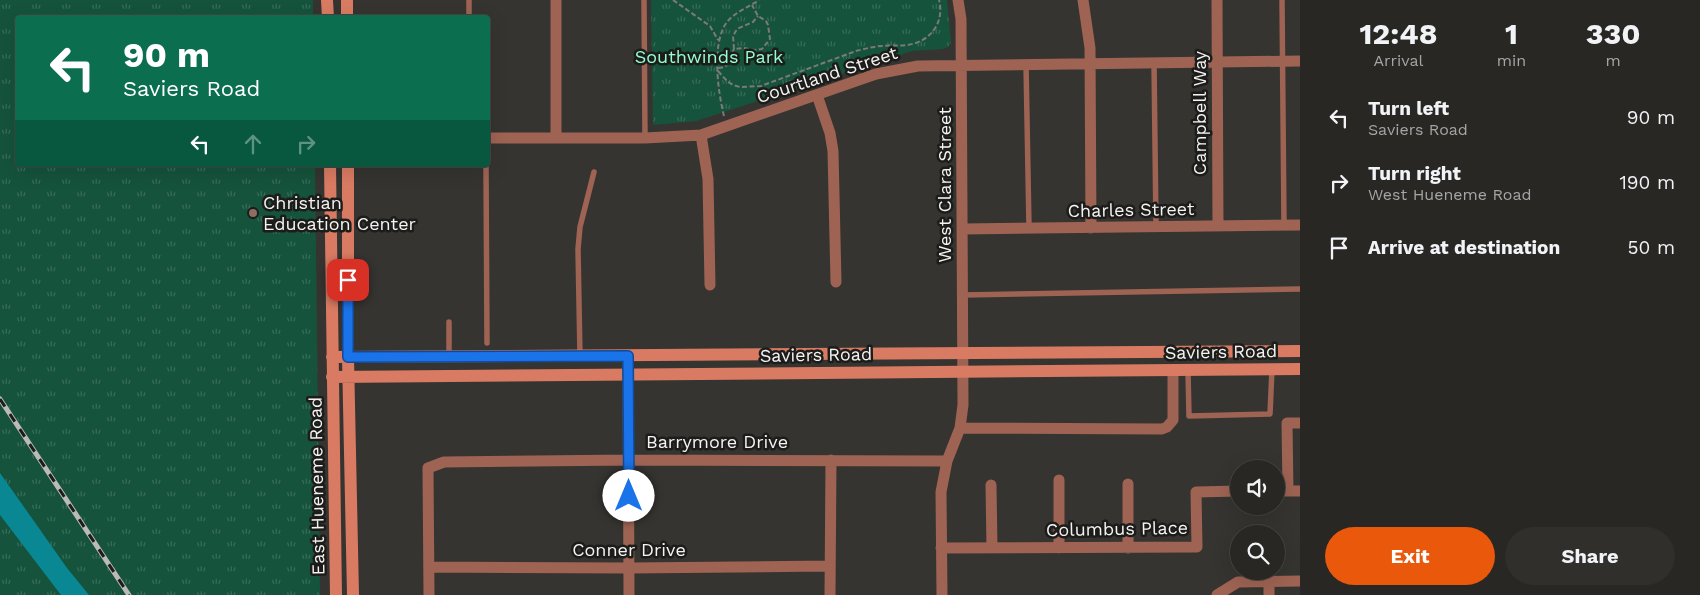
<!DOCTYPE html>
<style>
body{margin:0;font-family:"Work Sans",sans-serif;background:#302f2c;color:#f1f3f6;height:100vh;display:flex;flex-direction:column;font-size:19px;white-space:nowrap}
*{box-sizing:border-box;margin:0}
p{font-size:16px;color:#a5a5a6}
.icon{flex:none;width:28px;height:28px;fill:none;stroke:currentColor;stroke-width:2;stroke-linecap:round;stroke-linejoin:round}
.map{position:relative;flex:1;overflow:hidden}
.sheet{display:flex;flex-direction:column;background:#282724;width:400px}
.sheet>*{flex:none}
.banner{position:absolute;left:15px;top:15px;width:475px;height:152px;border-radius:5px;box-shadow:0 5px 20px #0002,0 0 0 1px #444441;background:#0b6e4f;color:#fff;overflow:hidden}
.buttons{position:absolute;left:1230px;top:460px;display:grid;gap:10px}
.buttons a{display:grid;place-items:center;width:55px;height:55px;border-radius:50%;background:#282724;box-shadow:0 5px 20px #0002,0 0 0 1px #444441;font-size:25px}
.pin{position:absolute;display:grid;place-items:center;width:42px;height:42px;color:#fff;margin:-21px;border-radius:10px;box-shadow:0 2px 8px #0006}
.me{position:absolute;width:55px;margin:-28px;rotate:0deg;stroke-linejoin:round;filter:drop-shadow(0 0 4px #0008)}
.turn{display:flex;align-items:center;gap:18px;height:105px;padding:0 25px;font-size:22px}
.turn .icon{width:65px;height:65px;stroke-width:2.5}
.turn b{display:block;font-size:35px;line-height:42px}
.lanes{display:flex;align-items:center;height:48px;padding:0 25px;background:#0003;justify-content:center;gap:25px;direction:ltr}
.lanes .off{opacity:.35}
.eta{display:flex;justify-content:space-evenly;align-items:center;height:85px;text-align:center}
.eta b{font-size:30px;font-weight:700;line-height:35px}
.action{display:flex;gap:10px;margin-top:auto;padding:10px 25px}
.action a{flex:1;height:58px;border-radius:30px;background:#ea580c;color:#fff;font-size:20px;font-weight:700;line-height:58px;text-align:center}
.action a+a{background:#302f2c;color:#f1f3f6}
ul{padding:0;list-style:none}
li{display:flex;align-items:center;gap:15px;height:65px;padding:0 25px}
li div{flex:1}
li b{display:block;font-size:19px}
li em{font-style:normal}
main{display:flex;flex:1;min-height:0}
.map>svg:first-child{display:block}
</style>
<main>
<div class="map">
<svg width="1300" height="595" viewBox="0 0 1300 595">
<defs>
<pattern id="grass-tufts" width="24" height="20" patternUnits="userSpaceOnUse" patternTransform="scale(1.25)"><rect width="24" height="20" fill="#15533c"/><path d="M3 7l-1-3M5 7V3M7 7l1-3M15 17l-1-3M17 17v-4M19 17l1-3" fill="none" stroke="#386c59"/></pattern>
</defs>
<rect width="100%" height="100%" fill="#353430"/>
<!-- grass -->
<path fill="url(#grass-tufts)" d="M0,0H313V17L18,18V165H315L320,595H0Z
M651,0H947L951,43L948,47L943,49L912,51L696,121L653,125Z"/>
<!-- water -->
<path fill="#098893" d="M0,473L67,568L89,595H61L0,515Z"/>
<g fill="none" stroke-linecap="round" stroke-linejoin="round">
<!-- path -->
<path stroke="#7b7a77" stroke-width="2" stroke-dasharray="5 2.5" stroke-linecap="butt" d="M673,0L710,26L718,40
M734,49L733,36L737,29L753,22L758,16
M718,68C732,67 729,60 734,49L744,48L754,50L762,49L770,39L768,25L766,21L758,16L752,5
M718,71L727,81L733,85L740,87L761,86L856,51C865,49 874,46 883,46C891,45 899,46 907,45C930,42 945,23 939,0
M724,116C718,92 711,43 727,22C735,12 749,7 759,0"/>
<!-- lane -->
<path stroke="#9e6353" stroke-width="5.5" d="M469,0V18
M644,0L645,138
M1282,0L1284,225
M1154,62L1156,227
M1026,64L1029,228
M486,165L487,343
M963,295L1300,289
M449,322V356
M580,356L578,249L580,227L594,172
M1188,371L1189,416L1270,414L1272,369"/>
<!-- street -->
<path stroke="#9e6353" stroke-width="11" d="M556,0V138
M1083,0L1090,48L1091,228
M1217,0L1218,226
M817,95L830,133L833,151L836,282
M701,135L708,179L710,285
M488,138H645L701,135L876,74L918,66L1300,61
M963,229L1300,225
M628,356L629,595
M960,428L1162,429L1167,427L1173,420V371
M1128,484V548
M991,485L992,548
M1276,491H1300
M1288,491L1287,423H1300
M941,548L1197,547L1196,492L1239,491
M1059,548V480
M429,567L629,568L829,566
M1269,580V595
M429,595L428,468L444,462L630,460L947,461
M830,595L831,460
M942,595L941,492L947,461L960,428L963,405L961,19L958,0
M1217,595L1238,582L1300,581"/>
<!-- secondary -->
<path stroke="#d97b63" stroke-width="12" d="M327,0L328,18
M347,0V18
M330,165L336,595
M348,165V357L353,595
M332,357L1300,351
M332,377L1300,369"/>
<defs>
<path id="rail" d="M0,399L129,595"/>
</defs>
<!-- rail casing -->
<use href="#rail" stroke="#bbbab7" stroke-width="5"/>
<!-- rail -->
<use href="#rail" stroke="#1c1c1a" stroke-width="3" stroke-dasharray="9" stroke-linecap="butt"/>
</g>
<g fill="none" stroke-linecap="round" stroke-linejoin="round">
<defs>
<path id="route" d="M348,280V357L628,356L629,496"/>
</defs>
<!-- route casing -->
<use href="#route" stroke="#114b97" stroke-width="12"/>
<!-- route -->
<use href="#route" stroke="#1a73e8" stroke-width="9"/>
</g>
<!-- markers -->
<circle fill="#8d6e63" stroke="#1c1c1a" stroke-width="2" cx="253" cy="213" r="5"/>
<g text-anchor="middle" stroke-width="5" stroke-linejoin="round" paint-order="stroke">
<!-- park labels -->
<g font-size="18" fill="#93fecf" stroke="#1c1c1a">
<text x="709" y="63">Southwinds Park</text>
</g>
<!-- street labels -->
<g font-size="18" fill="#f4f3f1" stroke="#1c1c1a">
<text transform="translate(827 75) rotate(-18)" y="6">Courtland Street</text>
<text transform="translate(1200 113) rotate(-90)" y="6">Campbell Way</text>
<text transform="translate(945 185) rotate(-90)" y="6">West Clara Street</text>
<text transform="translate(1131 210) rotate(-1)" y="6">Charles Street</text>
<text transform="translate(1221 352) rotate(-1)" y="6">Saviers Road</text>
<text transform="translate(816 355) rotate(-1)" y="6">Saviers Road</text>
<text x="717" y="448">Barrymore Drive</text>
<text transform="translate(317 486) rotate(-91)" y="6">East Hueneme Road</text>
<text transform="translate(1117 529) rotate(-1)" y="6">Columbus Place</text>
<text x="629" y="556">Conner Drive</text>
</g>
<!-- poi labels -->
<g font-size="18" fill="#f4f3f1" stroke="#1c1c1a" text-anchor="start">
<text x="263" y="209">Christian<tspan x="263" dy="21">Education Center</tspan></text>
</g>
</g>
</svg>
<div class="buttons">
<a><svg class="icon" aria-label="sound" viewBox="0 0 24 24"><path d="M4 9h4l5-4v14l-5-4H4zM17 9q2 3 0 6"/></svg></a>
<a><svg class="icon" aria-label="search" viewBox="0 0 24 24"><circle cx="10" cy="10" r="6"/><path d="M15 15l6 6"/></svg></a>
</div>
<div class="pin" style="left:348px;top:280px;background:#d93025"><svg class="icon" aria-label="arrive" viewBox="0 0 24 24"><path d="M6 21V4h12l-3 4 3 4H6"/></svg></div>
<svg class="me" style="left:629px;top:496px" viewBox="-20 -20 40 40"><circle r="19" fill="#fff"/><path d="M0-13L10 11 0 6-10 11z" fill="#1a73e8"/></svg>
<div class="banner">
<div class="turn"><svg class="icon" aria-label="left" viewBox="0 0 24 24"><path d="M17 20v-9H6M10 6l-5 5 5 5"/></svg><div><b>90 m</b>Saviers Road</div></div>
<div class="lanes"><svg class="icon" aria-label="left" viewBox="0 0 24 24"><path d="M17 20v-9H6M10 6l-5 5 5 5"/></svg><svg class="icon off" aria-label="ahead" viewBox="0 0 24 24"><path d="M12 20V5M6 11l6-6 6 6"/></svg><svg class="icon off" aria-label="right" viewBox="0 0 24 24"><path d="M7 20v-9h11M14 6l5 5-5 5"/></svg></div>
</div>
</div>
<section class="sheet">
<div class="eta">
<div><b>12:48</b><p>Arrival</p></div>
<div><b>1</b><p>min</p></div>
<div><b>330</b><p>m</p></div>
</div>
<ul>
<li><svg class="icon" aria-label="left" viewBox="0 0 24 24"><path d="M17 20v-9H6M10 6l-5 5 5 5"/></svg><div><b>Turn left</b><p>Saviers Road</p></div><em>90 m</em></li>
<li><svg class="icon" aria-label="right" viewBox="0 0 24 24"><path d="M7 20v-9h11M14 6l5 5-5 5"/></svg><div><b>Turn right</b><p>West Hueneme Road</p></div><em>190 m</em></li>
<li><svg class="icon" aria-label="arrive" viewBox="0 0 24 24"><path d="M6 21V4h12l-3 4 3 4H6"/></svg><div><b>Arrive at destination</b></div><em>50 m</em></li>
</ul>
<div class="action"><a>Exit</a><a>Share</a></div>
</section>
</main>
